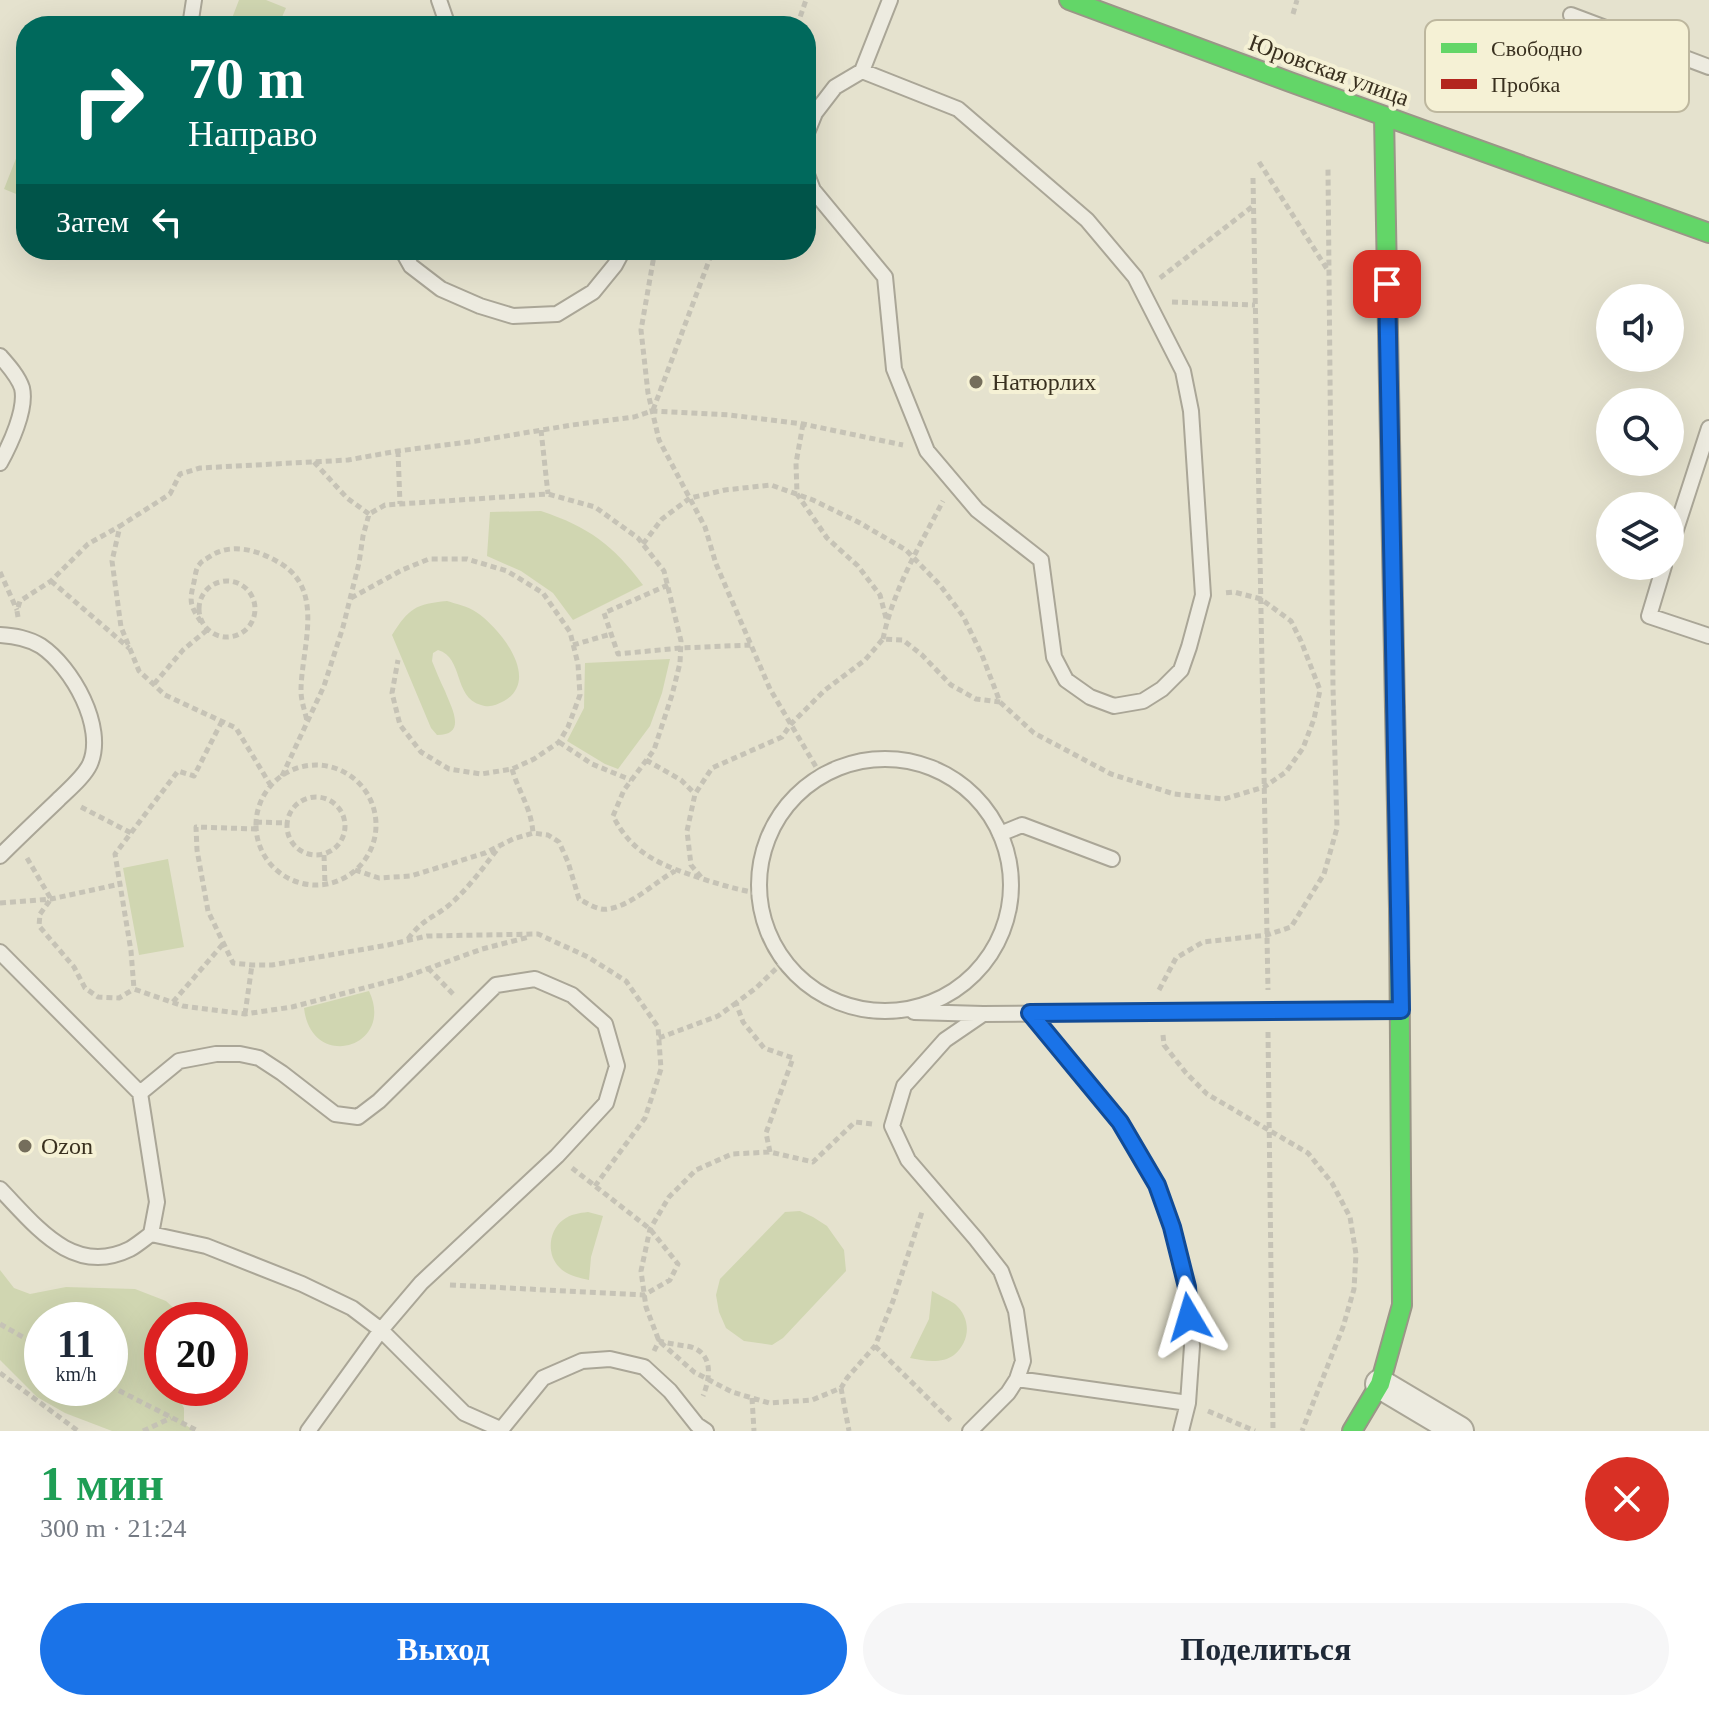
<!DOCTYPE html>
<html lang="ru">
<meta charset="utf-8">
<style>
body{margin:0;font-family:Georgia,serif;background:#f6f6f7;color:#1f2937;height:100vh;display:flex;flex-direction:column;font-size:30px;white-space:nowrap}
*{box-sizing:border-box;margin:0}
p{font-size:26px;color:#747a83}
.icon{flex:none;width:44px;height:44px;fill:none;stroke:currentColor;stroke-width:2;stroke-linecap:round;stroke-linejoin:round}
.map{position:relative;height:1431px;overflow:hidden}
.side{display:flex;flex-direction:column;background:#fff;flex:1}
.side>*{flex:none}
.guide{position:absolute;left:16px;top:16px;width:800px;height:244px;border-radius:32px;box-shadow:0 8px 32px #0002;background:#00695c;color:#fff;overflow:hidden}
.tools{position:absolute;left:1596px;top:284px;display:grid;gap:16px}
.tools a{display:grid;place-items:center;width:88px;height:88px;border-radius:50%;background:#fff;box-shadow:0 8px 32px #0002;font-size:40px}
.speed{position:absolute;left:24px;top:1302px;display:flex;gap:16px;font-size:40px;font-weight:700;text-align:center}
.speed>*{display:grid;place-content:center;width:104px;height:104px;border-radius:50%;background:#fff;box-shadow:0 8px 32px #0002;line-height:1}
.speed small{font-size:20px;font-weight:400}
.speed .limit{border:12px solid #d22;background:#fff;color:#111}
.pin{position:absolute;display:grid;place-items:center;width:68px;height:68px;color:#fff;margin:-34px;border-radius:16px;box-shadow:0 4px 12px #0006}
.me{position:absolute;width:88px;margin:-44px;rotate:353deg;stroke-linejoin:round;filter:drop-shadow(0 0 6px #0008)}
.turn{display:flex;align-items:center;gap:28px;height:168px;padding:0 40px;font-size:36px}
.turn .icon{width:104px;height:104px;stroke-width:2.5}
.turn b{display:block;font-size:56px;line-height:68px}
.then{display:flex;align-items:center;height:76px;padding:0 40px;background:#0003;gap:16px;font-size:30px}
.round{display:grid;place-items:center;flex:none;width:84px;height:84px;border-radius:42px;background:#f6f6f7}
.head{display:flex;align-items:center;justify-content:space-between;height:136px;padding:0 40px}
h1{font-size:48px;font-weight:700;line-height:60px;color:#1e9e55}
.button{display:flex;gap:16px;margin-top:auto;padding:16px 40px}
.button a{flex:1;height:92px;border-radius:48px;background:#1a73e8;color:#fff;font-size:32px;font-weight:700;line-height:92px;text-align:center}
.button a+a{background:#f6f6f7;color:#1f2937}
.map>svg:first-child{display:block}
</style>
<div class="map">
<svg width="1709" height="1431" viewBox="0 0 1709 1431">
<rect width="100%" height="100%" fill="#e5e2ce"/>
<!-- green -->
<path fill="#d0d6b1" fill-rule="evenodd" d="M239,0H266L286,8L278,26H229Z
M26,133V198L4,189Z
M541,511C589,527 613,545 643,585L573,620L553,593L521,571L487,556L490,512Z
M447,601C456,604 468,606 476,612C499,627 542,679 504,701C496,705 490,708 481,705C453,697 464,658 438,650L433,653L432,661C436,671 440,681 445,691C451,707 468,735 437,735L431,728L392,635C409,608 416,604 447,601Z
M670,659L662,693L650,726L618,769L605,764L567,741L584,708L585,663Z
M168,859L184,947L139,955L123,868Z
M369,991C396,1048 311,1072 304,1008Z
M800,1211L813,1217L827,1226L844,1250L846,1271L783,1338L772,1345L744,1341L726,1328L719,1312L716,1295L720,1279L785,1212Z
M588,1212L603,1216L591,1257L589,1280C579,1278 566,1275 559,1267C546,1254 549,1230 563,1220C571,1214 579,1213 588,1212Z
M0,1270L14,1288L30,1294L66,1287L135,1289L166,1301L179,1313L180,1320H162V1388H173L184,1408V1424L195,1431H112L65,1413L37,1397L0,1360ZM42,1320H110V1388H42Z
M932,1291C939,1295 948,1299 955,1304C971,1318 971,1341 954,1355C942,1364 924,1361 910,1358L929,1319Z"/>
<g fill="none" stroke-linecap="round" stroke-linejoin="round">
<defs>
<path id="lane" d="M439,0L448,26
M1571,15L1709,67
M190,26L194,0
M806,135L815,113L835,87L862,71L890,0
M806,172L813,190L885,277L894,369L927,451L977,510L1041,560L1054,657L1066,680L1090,697L1114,706L1143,701L1162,689L1181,670L1189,647L1203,595L1191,411L1183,371L1135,277L1087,220L958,109L862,71
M402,250L411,266L441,289L480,306L513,316L557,314L593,292L615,265L623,250
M0,356C8,365 18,376 22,388C27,409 10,445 0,463
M1670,548L1709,428
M1664,566L1649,616L1709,636
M0,635C15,636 28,638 41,646C72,667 106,727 90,764C84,777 68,790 58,800C38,819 19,837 0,856
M759 885a126 126 0 1 1 252 0a126 126 0 1 1-252 0Z
M1000,834L1022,825L1112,859
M0,952L140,1093L157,1202L151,1234
M914,1012L983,1014L1401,1010
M1030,1013L1120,1122L1157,1185L1172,1227L1187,1287L1192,1346L1188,1403L1181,1431
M983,1014L945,1040L904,1086L892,1126L908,1160L976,1239L1001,1271L1016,1311L1023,1361L1017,1379L1188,1403
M140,1093L179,1061L216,1054H240L259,1058L282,1073L335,1114L358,1117L379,1101L496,985L535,979L572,995L605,1024L617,1066L606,1103L557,1156L421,1283L381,1330L308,1431
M0,1189C36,1226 73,1277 130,1249C137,1245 144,1239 151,1234L206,1246L302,1284L352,1308L381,1330L464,1413L500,1429
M500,1431L543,1378L582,1361L610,1359L644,1367L670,1391L697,1425L706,1431
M970,1431L1008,1393L1017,1379"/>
<path id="street" d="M1380,1384L1459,1431"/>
<path id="fast" d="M1069,0L1290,82L1709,233
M1384,116L1395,709
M1352,1431L1380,1384L1402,1305L1399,909"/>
<path id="jam" d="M1395,709L1399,909"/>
</defs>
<!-- lane casing -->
<use href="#lane" stroke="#aaa697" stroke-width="18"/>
<!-- street casing -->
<use href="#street" stroke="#aaa697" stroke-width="32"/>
<!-- fast casing -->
<use href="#fast" stroke="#9a9687" stroke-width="22"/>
<!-- jam casing -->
<use href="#jam" stroke="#9a9687" stroke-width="22"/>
<!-- path -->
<path stroke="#c6c3b6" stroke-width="5" stroke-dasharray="6 4" stroke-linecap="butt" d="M1293,14L1297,0
M797,26L806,0
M1259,162L1327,269
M1253,178L1268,990
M655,250L641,330L648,393L659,440L705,527L716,564L770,689L822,777
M1160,278L1253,206
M1172,302L1255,305
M653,410L713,250
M803,424L796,463L797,494L827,538L858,566L880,595L887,622
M541,430L548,494
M398,451L400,504
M314,462L347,498L369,514
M643,544L662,519L690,498L725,490L771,485L813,500L860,523L906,550L940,585L963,616L982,655L1000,702L1034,733L1111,774L1174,794L1224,799L1264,787L1286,772L1303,748L1314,719L1320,690L1301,641L1291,621L1261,599L1234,592L1224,593
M0,572L17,610
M199 609a28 28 0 1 1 56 0a28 28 0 1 1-56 0Z
M51,581L129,648
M668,585L604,613L618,654L680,648L751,645
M351,598L402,570L429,559H467L507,571L543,593L570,632L578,664L580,695L568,727L559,742L534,759L512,769L481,774L449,769L421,752L400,725L392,693L398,660
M18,617L17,611L20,601L51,581L88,544L120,526
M201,622C190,605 189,602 194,582C195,577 196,568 199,565C201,561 205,560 209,557C232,541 261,551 283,565C325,593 301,650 301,691C301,701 305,711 307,721
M883,639C893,590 920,545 943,501
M573,645L611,634
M154,684L183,650L207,630
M222,721L194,776L178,771L115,854L131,951L134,989L183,1006L245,1014L292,1007L402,978L482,949L529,937
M559,742L592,764L631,780
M646,760L681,780L695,794
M256 825a60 60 0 1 1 120 0a60 60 0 1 1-120 0Z
M512,769C519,793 531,807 533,833
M282,776L324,686L343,627L359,563L363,536L369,514L385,505L548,494L595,507L638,538L664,571L681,641L680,663L672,695L654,750L624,790L613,816C633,856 664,866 703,879C721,885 739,890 758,893
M271,786L236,728L165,695L139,671L121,627L112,561L120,526L170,494L180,474L200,468L348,460L398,451L476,441L572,425L634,417L652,411L730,415L803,424L903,445
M287 826a29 29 0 1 1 58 0a29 29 0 1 1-58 0Z
M81,807L131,833
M256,822L287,823
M257,829L196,827L197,850L208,911L233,963L252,965H272L388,945L427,936L538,934L588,957L626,981L658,1027L661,1069L645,1118L595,1186
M324,855L325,884
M27,858L51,899L40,914L39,926L74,967L85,988L98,997L119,998L134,989
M355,870L379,878L411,876L485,853L513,839L533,833L548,835L559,842L568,862L579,899C587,903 598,911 608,909C631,906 655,882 675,871
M701,877L691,865L687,831L695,794L712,768L782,737L791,724L825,690L865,660L883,639L903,640L922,655L951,685L976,699L1000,702
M0,903L51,899L120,884
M408,939C422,920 431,919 448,906C468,889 483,868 499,847
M428,968L455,996
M1159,990L1176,958L1203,942L1267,935L1291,927L1324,874L1337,828L1333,688L1328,169
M173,1002L223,944
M245,1014L252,965
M1268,1032L1273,1431
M1163,1035L1164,1045L1186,1073L1207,1094L1308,1153L1332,1183L1350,1217L1356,1254L1354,1289L1343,1327L1302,1431
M659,1038L718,1016L736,1003
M872,1124L855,1122L813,1162L770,1152L732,1154L696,1170L669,1197L650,1229L641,1271L646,1307L659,1341L694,1372L732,1392L769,1403L812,1400L841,1388L847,1378L875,1346L893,1301L923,1209
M770,1152L766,1133L793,1058L764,1048L743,1022L736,1003L756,988L783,962
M450,1285L644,1295L670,1280L678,1264L650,1229L572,1168
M0,1324L42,1348
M875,1346L951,1421
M654,1351L659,1341C670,1344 681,1345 691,1347C714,1354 710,1379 703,1396
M0,1373L78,1431
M110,1386L198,1431
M841,1388L849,1431
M752,1398L754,1431
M1208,1411L1255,1431
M143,1431L171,1418"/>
<!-- lane -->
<use href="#lane" stroke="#edebe0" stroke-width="14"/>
<!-- street -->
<use href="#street" stroke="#edebe0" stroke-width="28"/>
<!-- fast -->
<use href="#fast" stroke="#63d668" stroke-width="18"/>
<!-- jam -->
<use href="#jam" stroke="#b3261e" stroke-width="18"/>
</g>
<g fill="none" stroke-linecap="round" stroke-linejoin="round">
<defs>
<path id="route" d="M1189,1317L1187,1287L1172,1227L1157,1185L1120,1122L1030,1013L1401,1010L1387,284"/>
</defs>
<!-- route casing -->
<use href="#route" stroke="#114b97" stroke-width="20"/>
<!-- route -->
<use href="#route" stroke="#1a73e8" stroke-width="14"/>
</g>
<!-- markers -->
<g fill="#756e5c" stroke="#f5f1d5" stroke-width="3">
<circle cx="976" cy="382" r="8"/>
<circle cx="25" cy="1146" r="8"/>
</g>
<g text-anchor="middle" stroke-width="8" stroke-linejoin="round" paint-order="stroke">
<!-- street labels -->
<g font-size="24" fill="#39301f" stroke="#f5f1d5">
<text transform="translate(1329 70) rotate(20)" y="8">Юровская улица</text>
</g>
<!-- poi labels -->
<g font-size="24" fill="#39301f" stroke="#f5f1d5" text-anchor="start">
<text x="992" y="390">Натюрлих</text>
<text x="41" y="1154">Ozon</text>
</g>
</g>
<!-- legend -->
<rect x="1425" y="20" width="264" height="92" rx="12" fill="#f5f1d5" stroke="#bdb79e" stroke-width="2"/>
<rect x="1441" y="43" width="36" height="10" fill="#63d668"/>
<rect x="1441" y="79" width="36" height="10" fill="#b3261e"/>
<g font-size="22" fill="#39301f">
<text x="1491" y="56">Свободно</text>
<text x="1491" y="92">Пробка</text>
</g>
</svg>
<div class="tools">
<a><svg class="icon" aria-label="sound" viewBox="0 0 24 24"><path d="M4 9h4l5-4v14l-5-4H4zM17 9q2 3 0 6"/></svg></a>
<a><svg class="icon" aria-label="search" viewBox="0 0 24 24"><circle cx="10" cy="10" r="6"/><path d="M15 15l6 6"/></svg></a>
<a><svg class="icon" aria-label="layers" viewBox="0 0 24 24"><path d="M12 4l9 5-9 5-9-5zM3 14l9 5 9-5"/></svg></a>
</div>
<div class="speed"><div>11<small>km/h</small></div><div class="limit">20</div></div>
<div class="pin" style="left:1387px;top:284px;background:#d93025"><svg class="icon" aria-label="arrive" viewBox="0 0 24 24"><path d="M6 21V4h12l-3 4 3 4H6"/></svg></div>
<svg class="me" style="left:1189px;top:1317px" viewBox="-20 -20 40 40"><path d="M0-17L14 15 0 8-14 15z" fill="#1a73e8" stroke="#fff" stroke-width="4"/></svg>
<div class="guide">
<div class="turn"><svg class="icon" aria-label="right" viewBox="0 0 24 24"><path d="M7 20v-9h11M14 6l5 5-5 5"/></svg><div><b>70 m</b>Направо</div></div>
<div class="then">Затем<svg class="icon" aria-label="left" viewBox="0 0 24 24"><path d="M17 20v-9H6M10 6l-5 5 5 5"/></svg></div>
</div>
</div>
<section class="side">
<div class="head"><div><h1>1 мин</h1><p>300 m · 21:24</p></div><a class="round" style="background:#d93025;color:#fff"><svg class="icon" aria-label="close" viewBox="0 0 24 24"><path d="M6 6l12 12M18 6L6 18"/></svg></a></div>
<div class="button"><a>Выход</a><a>Поделиться</a></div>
</section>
